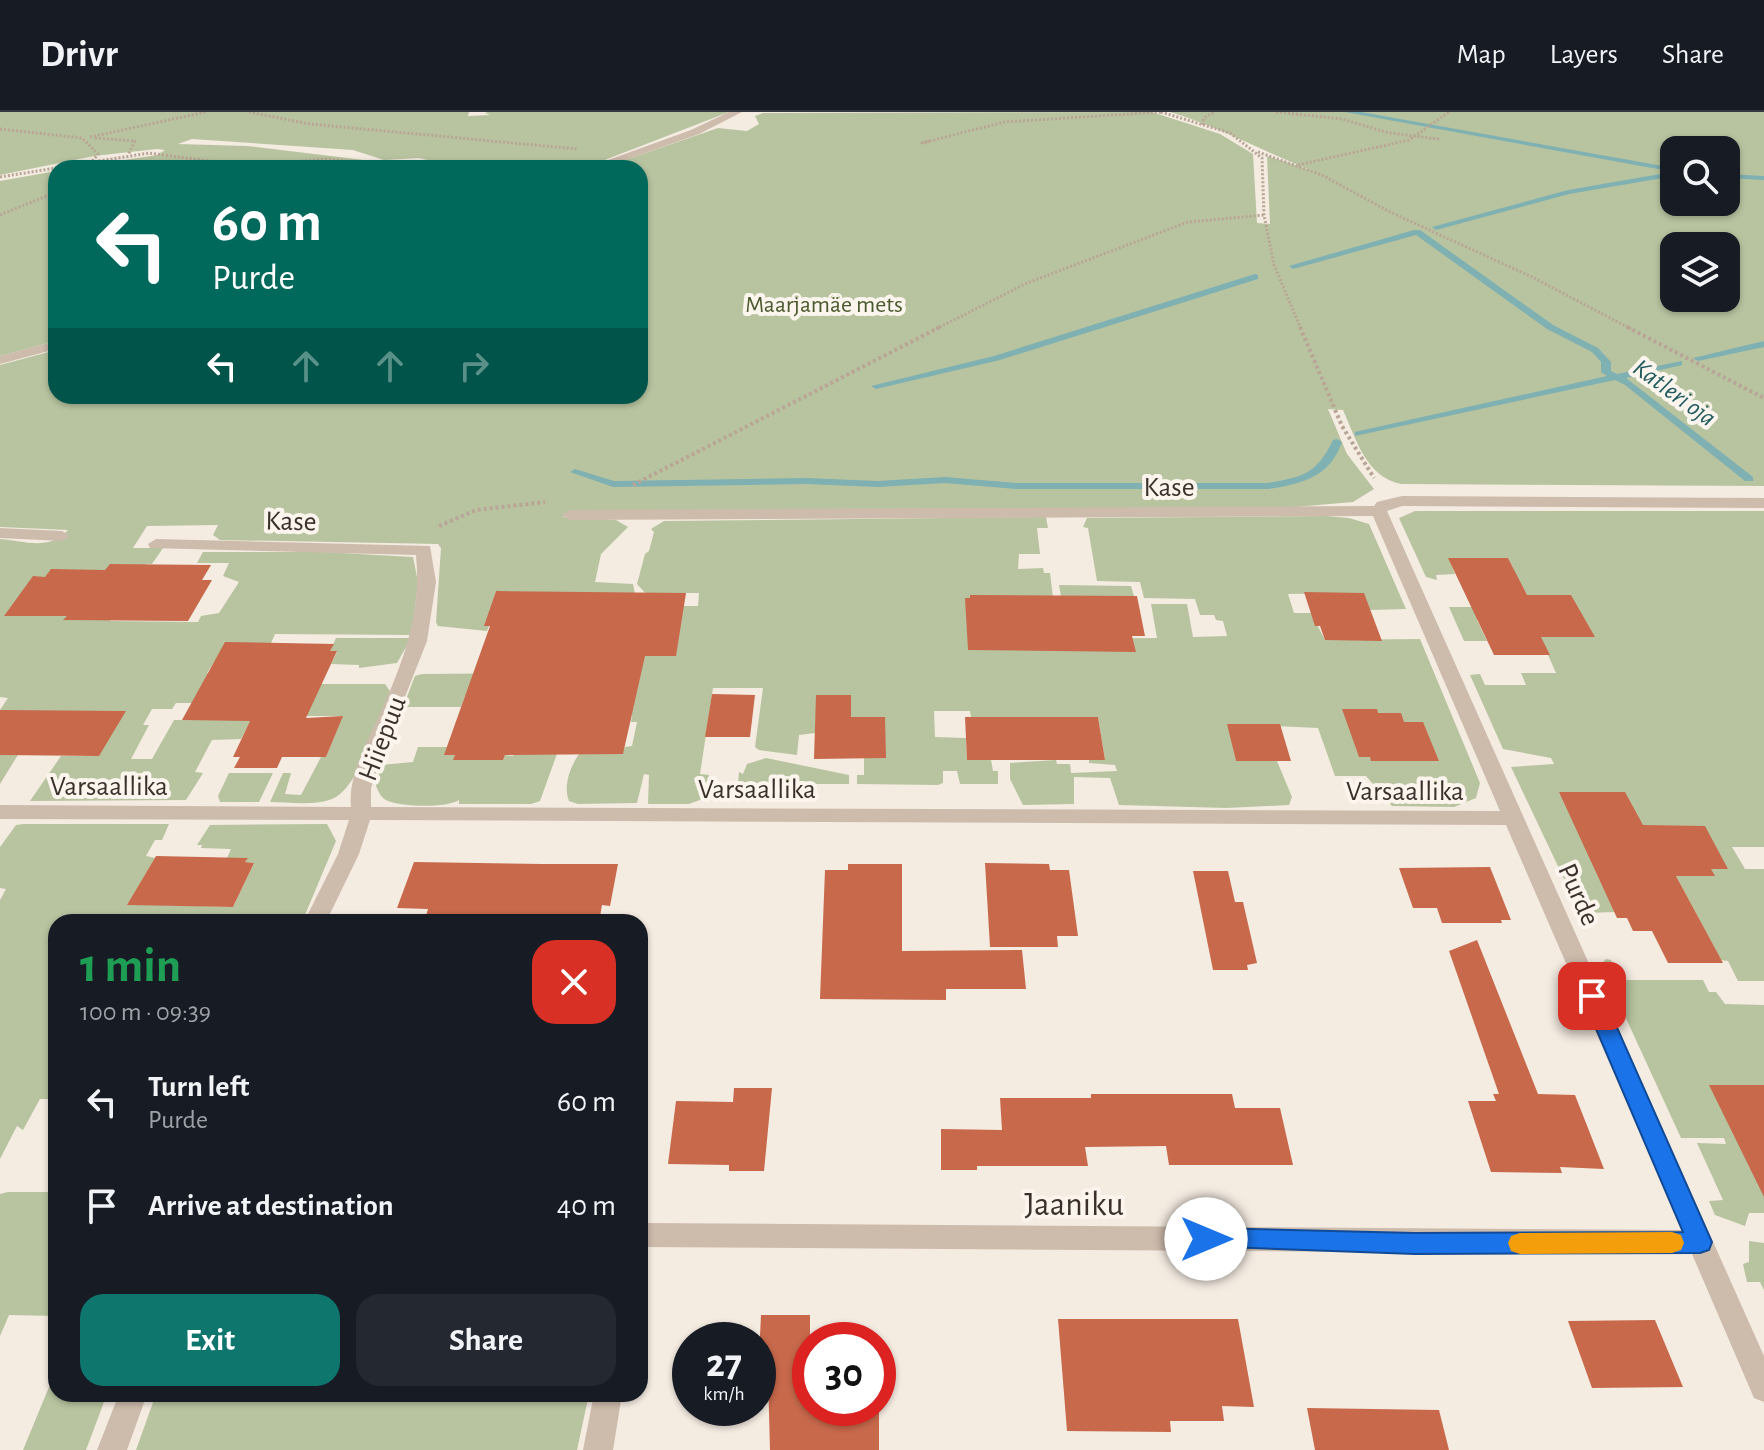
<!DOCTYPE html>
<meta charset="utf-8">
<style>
body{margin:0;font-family:"Alegreya Sans",sans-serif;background:#242831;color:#f1f3f6;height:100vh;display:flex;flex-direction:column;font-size:30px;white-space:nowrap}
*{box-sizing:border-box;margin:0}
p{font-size:26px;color:#9ea1a6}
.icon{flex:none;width:44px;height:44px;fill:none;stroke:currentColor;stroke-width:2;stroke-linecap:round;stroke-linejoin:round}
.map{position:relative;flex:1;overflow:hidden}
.details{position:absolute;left:48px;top:802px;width:600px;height:488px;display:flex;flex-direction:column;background:#171b24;border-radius:24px;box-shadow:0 2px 6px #0004}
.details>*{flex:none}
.hud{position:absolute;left:48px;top:48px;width:600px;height:244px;border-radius:24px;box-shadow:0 2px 6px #0004;background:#00695c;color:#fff;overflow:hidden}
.fabs{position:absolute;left:1660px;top:24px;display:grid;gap:16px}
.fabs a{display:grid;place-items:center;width:80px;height:80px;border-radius:16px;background:#171b24;box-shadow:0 2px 6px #0004;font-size:40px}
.speed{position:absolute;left:672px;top:1210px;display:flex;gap:16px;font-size:40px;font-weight:700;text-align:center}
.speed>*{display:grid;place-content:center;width:104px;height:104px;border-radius:50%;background:#171b24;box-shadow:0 2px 6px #0004;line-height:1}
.speed small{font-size:20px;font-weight:400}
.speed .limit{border:12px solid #d22;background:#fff;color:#111}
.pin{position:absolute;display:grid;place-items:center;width:68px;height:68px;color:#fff;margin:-34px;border-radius:16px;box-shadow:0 4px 12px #0006}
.me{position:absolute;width:88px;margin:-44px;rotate:90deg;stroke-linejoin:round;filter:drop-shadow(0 0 6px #0008)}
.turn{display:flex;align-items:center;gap:28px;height:168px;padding:0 32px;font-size:36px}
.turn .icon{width:104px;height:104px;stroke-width:2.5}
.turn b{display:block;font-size:56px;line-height:68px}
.lanes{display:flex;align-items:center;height:76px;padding:0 32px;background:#0003;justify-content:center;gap:40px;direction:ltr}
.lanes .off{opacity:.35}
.round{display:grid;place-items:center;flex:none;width:84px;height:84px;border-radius:24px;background:#242831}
.summary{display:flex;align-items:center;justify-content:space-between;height:136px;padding:0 32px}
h1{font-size:48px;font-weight:700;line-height:60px;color:#1e9e55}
.action{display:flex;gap:16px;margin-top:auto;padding:16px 32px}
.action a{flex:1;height:92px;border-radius:24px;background:#0f766e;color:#fff;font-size:32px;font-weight:700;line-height:92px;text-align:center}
.action a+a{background:#242831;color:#f1f3f6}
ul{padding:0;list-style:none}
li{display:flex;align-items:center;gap:24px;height:104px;padding:0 32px}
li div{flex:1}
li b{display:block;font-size:30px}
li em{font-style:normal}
header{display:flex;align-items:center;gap:48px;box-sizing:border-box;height:112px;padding:0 40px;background:#171b24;border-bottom:2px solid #363941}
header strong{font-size:38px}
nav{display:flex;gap:44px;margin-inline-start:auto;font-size:28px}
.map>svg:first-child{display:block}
</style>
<header>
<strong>Drivr</strong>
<nav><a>Map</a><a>Layers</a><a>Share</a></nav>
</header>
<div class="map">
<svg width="1764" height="1338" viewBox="0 0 1764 1338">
<rect width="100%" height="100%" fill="#f4ebe1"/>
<!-- green -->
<path fill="#b8c4a0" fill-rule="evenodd" d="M0,0H469L468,4L490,3L485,1L488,0H729L584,56H460L419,46L384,48L353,38L192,27L178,32L247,34L397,52L404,56H72L157,43L165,38L157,37L94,44L0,63Z
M1152,0L1220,22L1253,42L1257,111L1270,112L1267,44L1314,59C1265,41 1221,15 1170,0H1764V374L1401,372C1366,365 1356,327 1343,298L1328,297L1347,342L1374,377L1353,390L1295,395L570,399L563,405L616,408L628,415L601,442L595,470L633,472L635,482L684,494H698L699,481H671L669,485L647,483L637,472L645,442L649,439L654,420L651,417L664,409L1046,405L1048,416H1037L1040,442H1019L1018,457L1043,456L1044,461H1050L1058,527L1157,526L1151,492H1187L1193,525L1227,524L1223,509L1216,508L1214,503H1200L1195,487L1144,486L1140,470L1097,469L1088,416L1083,415L1087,406L1326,404L1349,406L1369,412L1406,497L1370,498L1363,481L1288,482L1294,501H1311L1325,528L1420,527L1480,671L1476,686L1454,695L1392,694L1366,664H1335L1318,616L1228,612L1236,649H1277L1292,685L1289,693L1227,696L1119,693L1110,666L1074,665V692L1023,693L1010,667V651L1056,648L1057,652H1070L1071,661L1117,659L1115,653L1089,651V648H1105L1098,605H971L970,599H934L935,625L966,626L967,648H991L993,659H998V672H960L957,659H943V671L938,673L857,672V663H864V646L851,605L817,583L815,621L799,623L797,643L759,638L755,635L763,576H713L700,662L709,663L705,686L689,692H648L649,663L644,662L637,691L578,692L569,689C563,674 570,655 579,642H622L625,635L632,634L637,610H631L632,603H591L558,639L540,689L531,692H459V688C447,696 403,695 388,689C381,686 379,681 376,674L381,653L413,650L418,635H447L455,643L454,648H503L505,643L513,644L526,601L499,584H465L461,595H403L415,564L422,562L547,561L496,479L485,514H489L487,519L438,514L436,510L441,436L438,432L220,428L213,423L218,413L147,414L133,436H163L152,452H146L110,509L198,510L201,504L219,501L239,470L223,464L229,451H197L203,440H324L413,445L418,470L412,523L275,522L271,531L214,550L207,561L316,572H385L390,579C381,606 358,677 332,687C315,694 288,690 270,690L283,661H291L285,682L301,683L321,645H326L342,604H253L241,627L212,628L195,660L203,661L186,688L30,689L61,644H99L21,638L0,672V598L8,586L0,585V427C25,429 49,439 68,418L0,415V253L56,238V284H640V56H602L718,16L747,19L759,12L755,4L763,1ZM1674,38H1726V90H1674ZM1674,134H1726V186H1674ZM176,591H202L194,608H174L152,647H131L149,613H143L152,597H172Z
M56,59V229L0,244V69Z
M1415,399H1764V735H1732L1745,757H1764V869H1738L1728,849L1721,848L1676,764H1714L1596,760L1615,800L1585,801L1575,790L1511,655L1554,652L1551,646L1503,637L1470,563L1480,562L1485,573H1526L1521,561H1556L1537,518L1507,508H1477L1487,529H1464L1449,495H1476L1514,458L1508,446H1449L1455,462L1436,463L1437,468L1426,465L1399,406Z
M1059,473L1131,474L1134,484L1063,496Z
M336,526H411L397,551L359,556V553L331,552L337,540L330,539Z
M766,646L849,663V672H738L739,660L743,662L747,652Z
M229,661H273L259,690H220L218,684Z
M169,712L162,728H155L146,744L155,746L128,792L233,795L254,751L245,750L247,747L227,746L231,737L201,736L202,733H197L210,713L327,712L336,729L302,810H56V987H40L23,1018L17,1014L0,1047V788L6,777L0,776V735L16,713L23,712Z
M1606,847L1611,848L1621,868H1703L1709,880H1716L1725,892L1764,893V1101H1749L1745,1114L1715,1103L1709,1089L1723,1088L1697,1031L1726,1032L1724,1026H1681L1601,852Z
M8,1080H56V1204L9,1203L0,1224V1082Z
M1749,1129L1764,1131V1178L1760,1170H1747L1743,1152L1749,1150Z
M49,1275H56V1282H107L86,1338H23Z
M156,1282H589L577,1338H136Z"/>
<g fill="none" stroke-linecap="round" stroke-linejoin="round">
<!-- stream -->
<path fill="#7fb0b2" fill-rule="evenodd" d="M1345,0H1361L1674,56V60Z
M1666,61L1670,63L1669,65L1569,82L1436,118L1432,115L1568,78Z
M1726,62L1764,64V68L1726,66Z
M1414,118H1420L1553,213L1598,236L1611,250V259L1617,262L1682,249V253L1626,266L1753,365V369H1745L1625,273L1615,268L1355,324V320L1359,319L1607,264L1601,260V250L1592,240L1547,217L1416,123L1293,157L1289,154Z
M1255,162L1258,163V167L1000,248L876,277L871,274L994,244Z
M1764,229V235L1698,249L1693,246Z
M1337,327L1342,330C1330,365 1302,372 1268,377H1016L945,371L878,375L806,372L613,375L570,360L575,357L614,369L806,366L878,369L945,365L1016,371H1268C1304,365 1317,361 1333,328Z"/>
</g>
<!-- building -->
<path fill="#c8694b" d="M1448,446H1508L1527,483H1571L1595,525H1541L1550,543H1494Z
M110,452L211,453L202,468H212L188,509L63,508L67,504H4L33,464L45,465L51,457L105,458Z
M496,479L686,481L676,544H645L623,642L505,643L503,648H453L455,643H444L490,514H484Z
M1304,480L1364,481L1382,529L1325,528L1320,514H1315Z
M970,483L1137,484L1145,524H1132L1136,540L968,538L965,486H970Z
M225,530L334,532L330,539H337L306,606L343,604L326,645H282L277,656H234L240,645H233L250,609L182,608Z
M712,582L755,583L750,625H705Z
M816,583H851V605H885L886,646L814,647Z
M1342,597H1377L1378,601H1401L1404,610H1423L1439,649H1371L1370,645H1359Z
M0,598L126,599L99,644L0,643Z
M965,605H1098L1105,648H967Z
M1227,612H1280L1291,649H1236Z
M1559,680H1625L1643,713L1705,714L1728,757H1711L1715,764H1676L1723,851H1668L1652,819H1633L1627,806H1617Z
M156,744L248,746L245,750L254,751L233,795L127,793Z
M414,750L542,752H618L610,794L602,793L599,810H424L428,797L397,796Z
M985,751L1049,752L1050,758H1069L1078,824H1057L1058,835H990Z
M848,752H902V839L1022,838L1026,877H946V888L820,887L825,758H848Z
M1490,755L1511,808H1501L1502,811H1442L1437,796H1413L1399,756Z
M1193,759H1228L1235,790H1243L1257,851L1247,853L1248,858H1213Z
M1477,828L1538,982L1575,983L1604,1057L1560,1055L1562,1061L1491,1060L1468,989H1496L1493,982H1499L1449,839Z
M1709,973H1764V1085Z
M734,976H772L764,1059H729V1053L668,1052L676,989L733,990Z
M1091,982H1232L1235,996H1280L1293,1053H1169L1166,1034L1085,1035L1088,1054H977V1058H941V1017L1002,1018L1000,986H1091Z
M761,1203H810V1296H879V1338H770L768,1265H758Z
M1058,1207H1238L1254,1295L1222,1294L1224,1309H1170L1171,1320L1067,1319Z
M1655,1208L1683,1275L1592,1276L1568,1209Z
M1307,1296L1439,1298L1449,1338H1315Z"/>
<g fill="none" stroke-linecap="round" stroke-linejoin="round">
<!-- path-far1 -->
<path stroke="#b9a596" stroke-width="3" stroke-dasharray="2 2" stroke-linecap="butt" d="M249,0L310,12L577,37
M1161,0L1230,21L1262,46L1264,103L1274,153L1301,217
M1276,0L1342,7L1389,21L1438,27L1430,26
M1203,13L1204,6L1214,0
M0,17L82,26L98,42L87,56
M90,25L206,0
M95,26L135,29L128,43
M930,29L922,31L1004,10L1161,0
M1258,40L1322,63L1390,100L1532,165L1631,217
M1298,53L1409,28L1449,0
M183,56L210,52
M0,65L149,41L247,54L326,47L401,56
M0,103L56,80
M936,217L1027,171L1188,110L1264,103"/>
<!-- path -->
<path stroke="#b9a596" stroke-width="4" stroke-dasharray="3 3" stroke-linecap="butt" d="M1300,215L1342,314L1374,366
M1627,215L1764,286
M633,373L940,215
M439,414L476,398L545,390"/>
<!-- minor -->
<path fill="#cdbbac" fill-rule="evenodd" d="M729,0H742L699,22L603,56H586L691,18Z
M56,229V237L0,252V244Z
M1402,384L1764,386V396L1402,394L1387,399L1764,1244V1290L1754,1286L1692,1142L640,1135V1111L1682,1118L1506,713L370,708L359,742L326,810H304L338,742L349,708L0,707V693L351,695C348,663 367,630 380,602C403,550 422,501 416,443L150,436L148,432L156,427L430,434L436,470L427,529L382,643L371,676V695L1500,699L1373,404L570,408L562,403L570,398L1374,394L1377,390Z
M0,416L62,419L70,424L62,429L0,426Z
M119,1282H147L127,1338H97Z
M594,1282H622L613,1338H583Z"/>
</g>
<!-- route -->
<path fill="#1a73e8" stroke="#114b97" stroke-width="2" d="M1592,876L1603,884L1712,1130L1709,1138L1700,1141L1415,1142L1198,1134L1194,1127L1198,1119L1206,1116L1415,1121L1683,1120L1582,884Z"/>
<!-- slow -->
<path fill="#f59e0b" d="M1672,1120L1681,1123L1684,1131L1681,1138L1672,1141L1520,1142L1511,1139L1508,1131L1511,1124L1520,1121Z"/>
<g text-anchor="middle" stroke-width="8" stroke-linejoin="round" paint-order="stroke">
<!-- far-park labels -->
<g font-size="24" fill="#4a5a2e" stroke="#fbf5ee">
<text x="824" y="200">Maarjamäe mets</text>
</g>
<!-- far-water labels -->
<g font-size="26" font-style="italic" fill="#1f5a5e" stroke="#fbf5ee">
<text transform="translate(1675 280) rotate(36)" y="9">Katleri oja</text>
</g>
<!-- street labels -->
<g font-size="28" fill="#3b302b" stroke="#fbf5ee">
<text x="1169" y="384">Kase</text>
<text transform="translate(291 408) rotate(1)" y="10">Kase</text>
<text transform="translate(381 626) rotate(-69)" y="10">Hiiepuu</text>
<text x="109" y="683">Varsaallika</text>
<text x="757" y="686">Varsaallika</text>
<text x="1405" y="688">Varsaallika</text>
<text transform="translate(1580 782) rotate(66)" y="10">Purde</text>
</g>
<!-- near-street labels -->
<g font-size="34" fill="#3b302b" stroke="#fbf5ee">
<text x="1074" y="1103">Jaaniku</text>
</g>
</g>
</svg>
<div class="fabs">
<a><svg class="icon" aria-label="search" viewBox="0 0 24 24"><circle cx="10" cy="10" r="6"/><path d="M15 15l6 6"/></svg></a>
<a><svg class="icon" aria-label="layers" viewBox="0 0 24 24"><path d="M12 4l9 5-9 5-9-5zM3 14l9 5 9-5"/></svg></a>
</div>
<div class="speed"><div>27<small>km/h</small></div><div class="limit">30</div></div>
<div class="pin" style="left:1592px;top:884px;background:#d93025"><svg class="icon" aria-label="arrive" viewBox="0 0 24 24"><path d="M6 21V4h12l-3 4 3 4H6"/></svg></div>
<svg class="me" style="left:1206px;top:1127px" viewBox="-20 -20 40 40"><circle r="19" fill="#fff"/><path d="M0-13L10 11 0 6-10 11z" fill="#1a73e8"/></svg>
<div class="hud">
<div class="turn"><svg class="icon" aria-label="left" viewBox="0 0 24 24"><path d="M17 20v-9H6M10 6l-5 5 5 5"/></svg><div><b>60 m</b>Purde</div></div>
<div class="lanes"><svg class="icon" aria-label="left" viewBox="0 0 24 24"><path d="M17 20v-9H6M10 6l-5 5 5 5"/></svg><svg class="icon off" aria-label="ahead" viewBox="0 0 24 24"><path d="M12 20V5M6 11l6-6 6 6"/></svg><svg class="icon off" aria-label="ahead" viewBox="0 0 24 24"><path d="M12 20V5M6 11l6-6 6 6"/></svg><svg class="icon off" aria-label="right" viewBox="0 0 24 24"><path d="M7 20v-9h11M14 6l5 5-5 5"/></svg></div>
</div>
<section class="details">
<div class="summary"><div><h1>1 min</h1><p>100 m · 09:39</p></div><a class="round" style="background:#d93025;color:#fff"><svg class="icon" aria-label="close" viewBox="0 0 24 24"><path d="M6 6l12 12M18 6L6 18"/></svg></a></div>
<ul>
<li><svg class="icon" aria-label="left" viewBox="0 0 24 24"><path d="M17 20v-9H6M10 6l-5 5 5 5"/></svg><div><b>Turn left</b><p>Purde</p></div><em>60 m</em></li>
<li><svg class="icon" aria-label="arrive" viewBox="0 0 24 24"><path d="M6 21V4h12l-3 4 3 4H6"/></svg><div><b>Arrive at destination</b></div><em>40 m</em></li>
</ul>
<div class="action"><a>Exit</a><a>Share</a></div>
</section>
</div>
